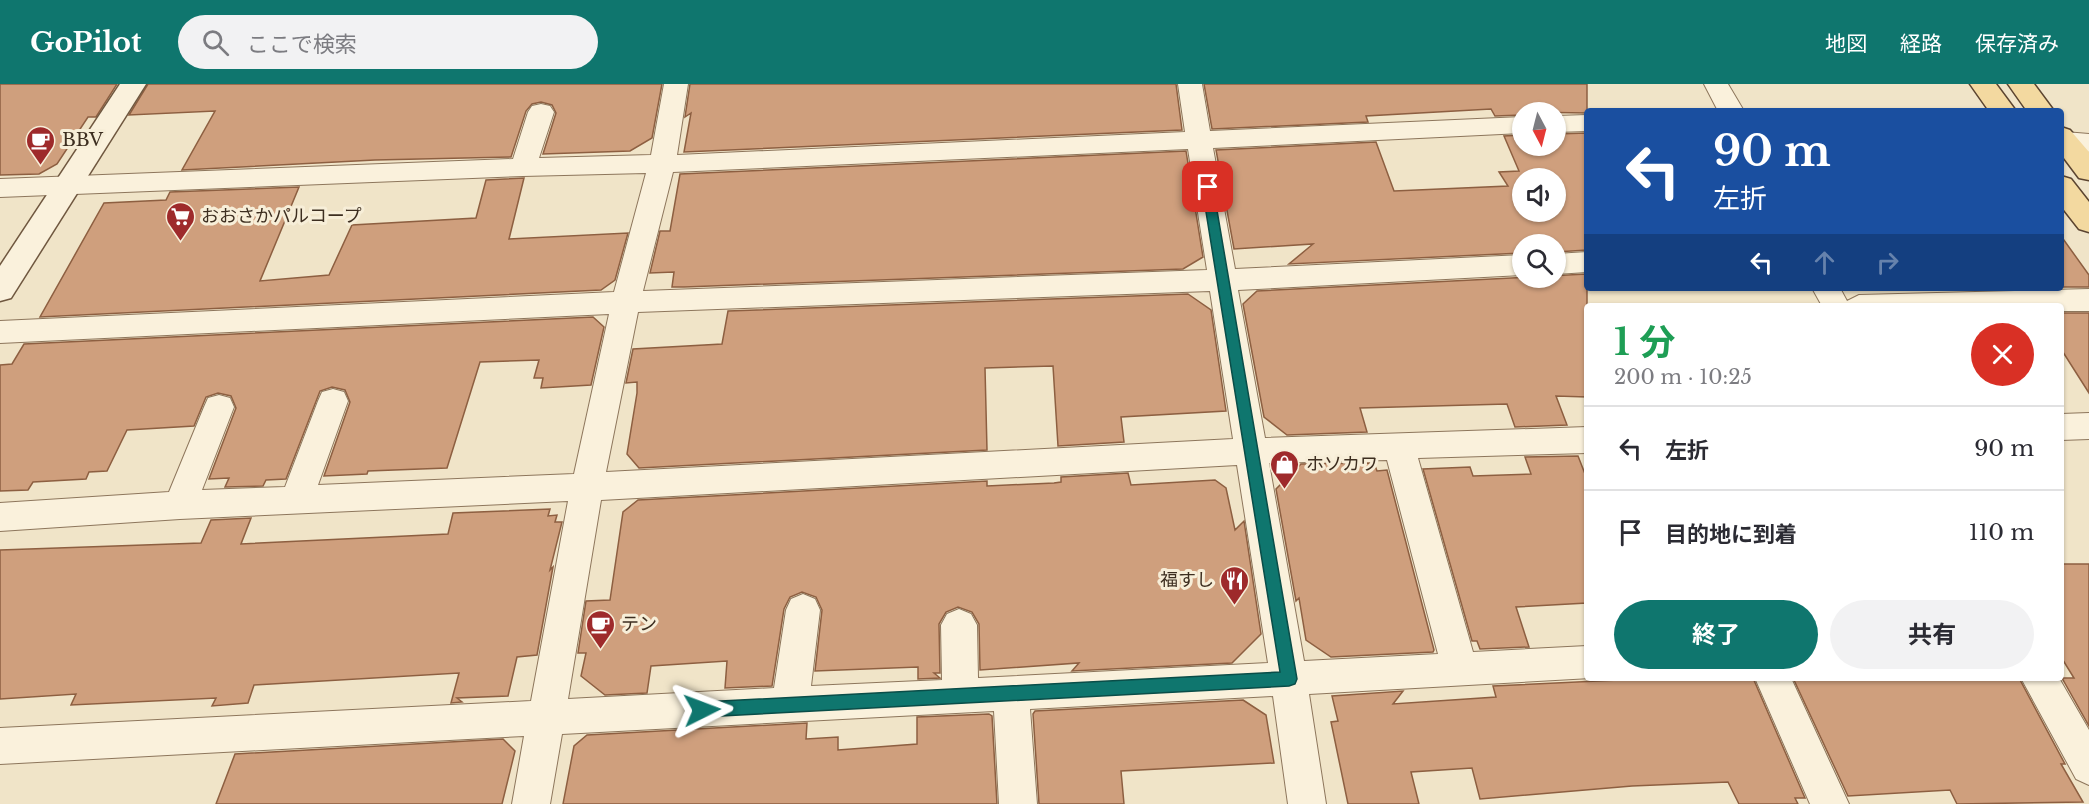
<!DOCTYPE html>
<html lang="ja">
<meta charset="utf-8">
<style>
body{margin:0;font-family:"Libre Baskerville","Noto Sans JP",serif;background:#f2f2f3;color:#2b2b33;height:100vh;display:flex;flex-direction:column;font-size:22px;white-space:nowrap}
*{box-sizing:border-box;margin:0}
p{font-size:20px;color:#7c7c81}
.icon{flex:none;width:33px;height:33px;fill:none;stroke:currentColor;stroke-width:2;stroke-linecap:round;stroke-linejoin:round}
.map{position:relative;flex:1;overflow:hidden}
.side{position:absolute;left:1584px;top:219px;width:480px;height:378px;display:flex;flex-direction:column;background:#fff;border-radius:6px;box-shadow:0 2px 4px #0004}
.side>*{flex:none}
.guide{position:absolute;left:1584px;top:24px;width:480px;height:183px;border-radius:6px;box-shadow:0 2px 4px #0004;background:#1a4fa0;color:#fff;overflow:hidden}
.needle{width:39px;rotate:173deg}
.controls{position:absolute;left:1512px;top:18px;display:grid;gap:12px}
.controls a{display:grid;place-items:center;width:54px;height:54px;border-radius:50%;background:#fff;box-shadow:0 2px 4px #0004;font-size:30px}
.pin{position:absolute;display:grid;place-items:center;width:51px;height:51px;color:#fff;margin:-26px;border-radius:12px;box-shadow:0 3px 9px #0006}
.me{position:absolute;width:66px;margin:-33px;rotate:87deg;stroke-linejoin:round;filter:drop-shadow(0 0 4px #0008)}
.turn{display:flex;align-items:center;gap:21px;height:126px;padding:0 30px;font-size:27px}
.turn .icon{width:78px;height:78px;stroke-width:2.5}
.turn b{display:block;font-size:42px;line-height:51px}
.lanes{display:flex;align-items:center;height:57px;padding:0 30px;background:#0003;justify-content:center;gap:30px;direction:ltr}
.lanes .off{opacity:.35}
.round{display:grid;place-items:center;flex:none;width:63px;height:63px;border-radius:32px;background:#f2f2f3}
.headline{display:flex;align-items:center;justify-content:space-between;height:102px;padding:0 30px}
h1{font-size:36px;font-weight:700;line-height:45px;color:#1e9e55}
.action{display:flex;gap:12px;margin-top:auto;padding:12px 30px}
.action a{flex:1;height:69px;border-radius:36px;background:#0f766e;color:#fff;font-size:24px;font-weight:700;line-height:69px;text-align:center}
.action a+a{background:#f2f2f3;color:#2b2b33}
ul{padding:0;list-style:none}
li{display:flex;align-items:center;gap:18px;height:84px;padding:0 30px;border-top:2px solid #e1e1e2}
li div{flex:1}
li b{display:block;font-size:22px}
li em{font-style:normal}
header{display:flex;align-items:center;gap:36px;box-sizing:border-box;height:84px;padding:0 30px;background:#0f766e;color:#fff}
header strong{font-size:28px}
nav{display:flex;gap:33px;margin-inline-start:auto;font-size:21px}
.search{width:420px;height:54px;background:#f2f2f3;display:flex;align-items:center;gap:15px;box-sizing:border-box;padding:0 21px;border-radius:33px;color:#7c7c81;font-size:22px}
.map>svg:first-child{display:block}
</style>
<header>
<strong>GoPilot</strong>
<div class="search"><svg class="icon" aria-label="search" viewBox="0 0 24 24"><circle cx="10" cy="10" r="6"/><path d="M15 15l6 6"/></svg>ここで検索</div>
<nav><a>地図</a><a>経路</a><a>保存済み</a></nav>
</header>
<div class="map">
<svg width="2089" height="720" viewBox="0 0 2089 720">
<rect width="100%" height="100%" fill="#f0e4c8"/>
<!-- building -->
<path fill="#cf9f7d" stroke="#8d5f41" stroke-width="1.5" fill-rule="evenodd" d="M0,0H117L96,33H88L57,80L39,90L0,91Z
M148,0H662L652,54L630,67L543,70L556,29L552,21L541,18L532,20L526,27L511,73L375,76L182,86L215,27L129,31Z
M690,0H1176L1182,46L684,68L691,29L685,33Z
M1204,0H1587V29L1522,28V31L1495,32L1491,25L1366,32L1368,38L1212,45Z
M1587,49V166L1556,168V160H1522V169L1289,180L1313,160L1234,165L1216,66L1376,58L1394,107L1508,102L1499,88L1519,87L1504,52L1522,51V62H1556V50ZM1522,94H1556V128H1522Z
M1186,67L1203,173L1183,185L684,203H672L674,188L650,189L660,147H670L680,90Z
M524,94L509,155L628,149L615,196L601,206L40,233L104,119L166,116L170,108L299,103L260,197L329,191L352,141L476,134L486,96Z
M2061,152L2089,191V203H2061Z
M1587,190V313L1556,312L1567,341L1515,343L1507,320L1360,324L1367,348L1287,351L1264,333L1243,220L1257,207Z
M1188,210L1211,226L1226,327L1121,333L1124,358L1058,362L1053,282L985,284L987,366L639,384L627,370L637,309V298L626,299L633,265L722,260L728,227Z
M2061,229H2089V309L2061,265Z
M593,233L604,243L591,301L541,304L543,294H534L539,276L480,278L447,384L368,387L367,390L324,392L350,318L345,306L332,303L320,307L286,395L266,396L263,402L225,403L229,394L209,395L236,324L231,312L218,309L206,313L194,342L127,346L107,387L89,388L86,395L33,398L28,406L0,407V281L12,280L24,260Z
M1578,372L1587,395V519L1516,523L1529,563L1480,565L1477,557H1472L1423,385L1470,383L1473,392L1531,390L1525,373Z
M1374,379L1377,387L1387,386L1434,566L1433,568L1331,573L1306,556L1299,514L1296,517L1276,405L1301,380Z
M1128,389L1131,401L1215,396L1226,404L1235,446L1244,437L1261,550L1232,579L1072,587L1079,579L980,586L979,540L972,528L958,523L946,528L939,540L940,589H934L940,594L918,595V583L815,587L822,526L816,513L802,508L790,513L784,525L772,602L725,604L727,577L651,582L647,609L605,611L581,592L586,569H578L586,517L610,516L623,428L638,416L987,397V402L1054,399L1061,398V393Z
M550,425L548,432L557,431L555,438H562L550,486L553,483L537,571L517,573L508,612L457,614L462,618L451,619L459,589L254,601L248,619L212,622L216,614L71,621L76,610L0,615V466L201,459L211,436L251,434L241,460L448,450L453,429Z
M2061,480H2089V642L2062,594H2074L2061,573Z
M1661,594H1753L1805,714H1795L1798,720H1739L1728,698L1632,702L1480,715L1472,684L1411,688L1419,720H1348L1331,638L1338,637L1332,612L1403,607L1393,620L1496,613L1493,602Z
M1793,594H2019L2065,680H2061L2083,718L1957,720L1950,706L1848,712Z
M1243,616L1266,631L1274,679L1121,687L1124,720H1039L1033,630L1035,627Z
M989,630L992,632L997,720H563L574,662L587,651L807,639L806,655L838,653V666L917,660V633Z
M503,655L515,667L502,720H216L235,670Z"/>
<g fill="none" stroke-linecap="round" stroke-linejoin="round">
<defs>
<path id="street" d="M664,0H688L677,71L1185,48L1178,0H1202L1210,47L1522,33V49L1213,64L1235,185L1522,171V191L1238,206L1265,354L1587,343V369L1418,374L1473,568L1587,562V594H1591L1309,610L1326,720H1288L1273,612L1030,625L1037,720H999L994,627L562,650L550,720H512L524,652L0,680V644L531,617L568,417L180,435L0,447V419L169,408L204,323L208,314L219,311L230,314L234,323L202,406L285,403L318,317L322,308L333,305L344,308L348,317L318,401L574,390L609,230L0,259V237L614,208L646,89L523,92L0,113V95L513,75L528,28L532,22L541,20L550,22L554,28L539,74L651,71ZM1188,65L1207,186L643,207L673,88ZM1210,207L1233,355L606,388L638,228ZM1387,376L1438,570L1304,577L1269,379ZM1237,381L1268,579L978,594L977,541L971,530L959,525L947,530L941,541L942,596L811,602L820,526L815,515L803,510L791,515L786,526L774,604L568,615L601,416Z
M1704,0H1728L1744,27H1718Z
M1587,31V47L1556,48V32Z
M2065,48L2089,50V68L2061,64V50Z
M1587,168V188L1556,190V170Z
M1812,204H1840L1847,217L1859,211L2089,205V227H2061V222H1822Z
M2089,329V355L2061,356V330Z
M1755,594H1791L1849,720H1810Z
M2021,594H2059L2089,646V701L2076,695Z"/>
<path id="secondary" d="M120,0H146L11,214L0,217V182Z"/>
<path id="primary" d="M1970,0H1996L2016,27H1989Z
M2008,0H2034L2054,27H2027Z
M2061,43L2070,46L2089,68V96L2079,94L2061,70Z
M2061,92L2071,95L2089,118V148L2079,145L2061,122Z"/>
</defs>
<!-- street casing -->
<use href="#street" stroke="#8d765c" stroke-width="2"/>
<!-- secondary casing -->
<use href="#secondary" stroke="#6f573f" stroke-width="3"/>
<!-- primary casing -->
<use href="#primary" stroke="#5b4430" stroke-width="3"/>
<!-- street -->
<use href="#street" fill="#faf1dc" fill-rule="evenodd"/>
<!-- secondary -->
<use href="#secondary" fill="#faf1dc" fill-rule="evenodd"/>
<!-- primary -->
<use href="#primary" fill="#f3d9a0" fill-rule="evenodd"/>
</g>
<!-- route -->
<path fill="#0f766e" stroke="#0a4d48" stroke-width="1.5" d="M1208,99L1213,103L1297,595L1295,600L1289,602L702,633L696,631L694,626L696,620L702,618L1280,588L1202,103Z"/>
<!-- icons -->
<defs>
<symbol id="cafe-pin" viewBox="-11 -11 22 30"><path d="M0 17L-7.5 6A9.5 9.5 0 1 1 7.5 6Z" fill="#9e2a2b" stroke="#f7eed8"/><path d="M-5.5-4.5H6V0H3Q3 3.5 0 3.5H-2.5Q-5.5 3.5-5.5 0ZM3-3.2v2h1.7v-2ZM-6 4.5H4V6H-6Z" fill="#fff"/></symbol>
<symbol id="supermarket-pin" viewBox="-11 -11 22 30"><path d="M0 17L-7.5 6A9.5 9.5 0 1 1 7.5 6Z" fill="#9e2a2b" stroke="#f7eed8"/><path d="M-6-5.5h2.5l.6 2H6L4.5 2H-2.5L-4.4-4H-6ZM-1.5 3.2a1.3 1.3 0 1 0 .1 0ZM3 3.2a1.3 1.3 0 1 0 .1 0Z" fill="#fff"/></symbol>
<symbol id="shop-pin" viewBox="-11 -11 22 30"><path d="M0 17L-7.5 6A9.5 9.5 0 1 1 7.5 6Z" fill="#9e2a2b" stroke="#f7eed8"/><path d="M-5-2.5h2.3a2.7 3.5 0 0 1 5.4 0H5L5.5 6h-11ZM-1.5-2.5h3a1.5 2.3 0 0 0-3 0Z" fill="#fff"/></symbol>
<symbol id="restaurant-pin" viewBox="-11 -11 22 30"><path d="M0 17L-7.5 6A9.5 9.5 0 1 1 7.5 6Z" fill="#9e2a2b" stroke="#f7eed8"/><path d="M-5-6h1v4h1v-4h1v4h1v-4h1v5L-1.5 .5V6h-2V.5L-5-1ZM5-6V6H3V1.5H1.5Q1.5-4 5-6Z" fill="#fff"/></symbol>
</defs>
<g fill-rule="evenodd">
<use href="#cafe-pin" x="24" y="40" width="33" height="45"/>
<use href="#supermarket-pin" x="164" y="116" width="33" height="45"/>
<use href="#shop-pin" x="1268" y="364" width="33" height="45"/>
<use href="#restaurant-pin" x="1218" y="480" width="33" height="45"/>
<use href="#cafe-pin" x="584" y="524" width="33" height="45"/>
</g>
<g text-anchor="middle" stroke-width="6" stroke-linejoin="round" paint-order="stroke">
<!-- poi labels -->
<g font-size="18" fill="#3d2e20" stroke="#f7eed8" text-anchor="start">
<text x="62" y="62">BBV</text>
<text x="201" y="138">おおさかパルコープ</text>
<text x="1306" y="386">ホソカワ</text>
<text x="1214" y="502" text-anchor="end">福すし</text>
<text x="621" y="546">テン</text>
</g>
</g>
</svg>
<div class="controls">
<a><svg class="needle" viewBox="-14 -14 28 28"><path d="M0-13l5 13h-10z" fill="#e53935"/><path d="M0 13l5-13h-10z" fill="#7c7c81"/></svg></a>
<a><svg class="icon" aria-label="sound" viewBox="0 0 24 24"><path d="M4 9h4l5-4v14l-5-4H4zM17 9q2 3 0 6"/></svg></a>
<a><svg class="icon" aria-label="search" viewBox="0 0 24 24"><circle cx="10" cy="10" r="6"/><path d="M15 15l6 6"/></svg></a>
</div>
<div class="pin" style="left:1208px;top:103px;background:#d93025"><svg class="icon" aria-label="arrive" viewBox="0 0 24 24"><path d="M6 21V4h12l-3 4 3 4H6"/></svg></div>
<svg class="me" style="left:702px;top:626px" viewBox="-20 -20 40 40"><path d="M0-17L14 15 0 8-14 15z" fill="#0f766e" stroke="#fff" stroke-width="4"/></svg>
<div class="guide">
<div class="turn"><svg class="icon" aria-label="left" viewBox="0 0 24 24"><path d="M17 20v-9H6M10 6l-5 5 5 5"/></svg><div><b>90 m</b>左折</div></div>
<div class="lanes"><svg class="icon" aria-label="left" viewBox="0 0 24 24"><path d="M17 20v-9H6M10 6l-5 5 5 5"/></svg><svg class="icon off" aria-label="ahead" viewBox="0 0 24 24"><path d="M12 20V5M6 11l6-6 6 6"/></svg><svg class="icon off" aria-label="right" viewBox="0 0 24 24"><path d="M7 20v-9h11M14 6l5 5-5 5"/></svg></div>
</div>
<section class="side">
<div class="headline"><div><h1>1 分</h1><p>200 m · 10:25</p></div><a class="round" style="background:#d93025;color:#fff"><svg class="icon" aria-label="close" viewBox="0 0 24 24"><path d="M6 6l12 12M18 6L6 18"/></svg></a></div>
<ul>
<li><svg class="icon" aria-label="left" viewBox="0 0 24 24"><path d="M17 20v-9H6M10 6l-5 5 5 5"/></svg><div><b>左折</b></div><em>90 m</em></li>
<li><svg class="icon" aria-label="arrive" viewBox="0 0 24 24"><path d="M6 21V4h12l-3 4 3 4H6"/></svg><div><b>目的地に到着</b></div><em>110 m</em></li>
</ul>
<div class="action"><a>終了</a><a>共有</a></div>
</section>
</div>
